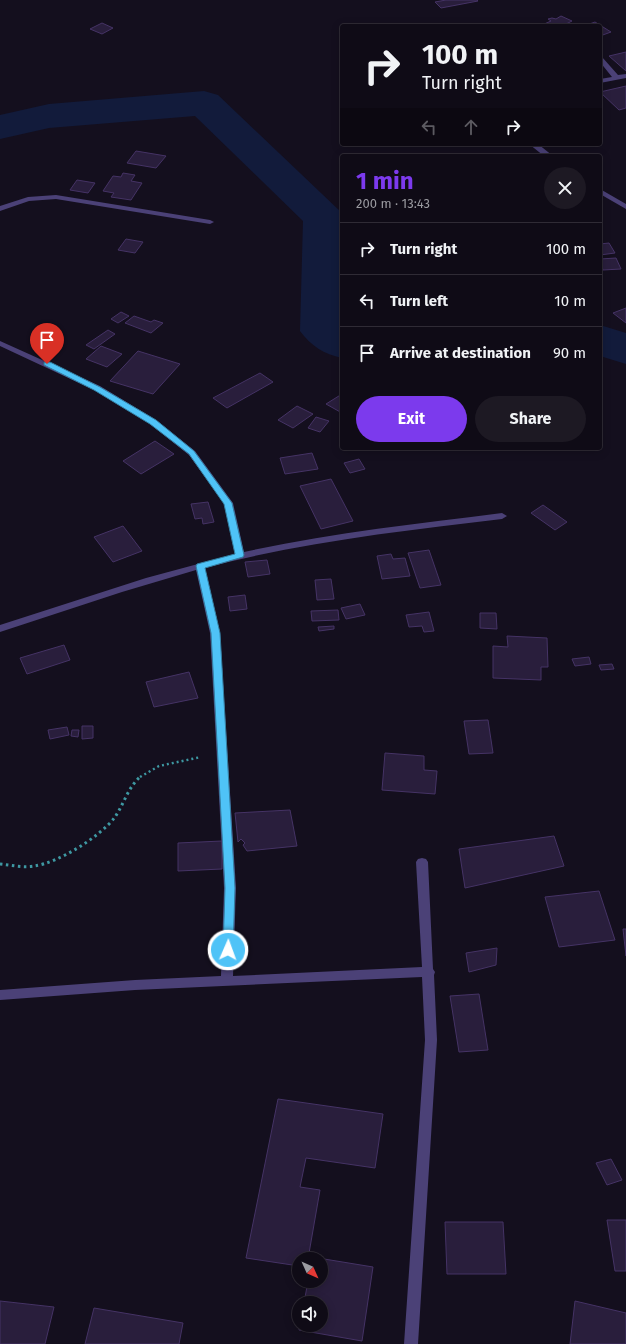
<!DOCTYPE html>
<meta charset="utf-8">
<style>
body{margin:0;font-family:"Fira Sans",sans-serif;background:#1d1923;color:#f1f3f6;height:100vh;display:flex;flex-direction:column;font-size:15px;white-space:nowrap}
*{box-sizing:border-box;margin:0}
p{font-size:13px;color:#9b9ba1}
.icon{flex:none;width:22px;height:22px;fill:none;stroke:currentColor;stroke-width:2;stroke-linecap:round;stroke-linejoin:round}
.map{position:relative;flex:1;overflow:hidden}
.drawer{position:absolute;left:340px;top:154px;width:262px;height:296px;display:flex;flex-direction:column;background:#0f0b16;border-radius:4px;box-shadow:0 2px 10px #0003,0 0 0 1px #2f2b35}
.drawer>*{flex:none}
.guide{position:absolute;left:340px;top:24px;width:262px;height:122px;border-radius:4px;box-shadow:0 2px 10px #0003,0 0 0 1px #2f2b35;background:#0f0b16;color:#f1f3f6;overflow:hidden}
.needle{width:26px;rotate:135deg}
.buttons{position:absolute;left:292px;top:1252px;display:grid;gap:8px}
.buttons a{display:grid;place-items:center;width:36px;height:36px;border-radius:50%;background:#0f0b16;box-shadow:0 2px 10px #0003,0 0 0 1px #2f2b35;font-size:20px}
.pin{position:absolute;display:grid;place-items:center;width:34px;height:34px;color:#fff;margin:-41px -17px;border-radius:50% 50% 50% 0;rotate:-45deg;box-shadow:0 0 4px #0007}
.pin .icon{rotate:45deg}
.me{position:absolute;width:44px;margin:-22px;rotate:2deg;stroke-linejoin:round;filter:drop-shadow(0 0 3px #0008)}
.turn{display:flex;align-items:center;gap:14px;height:84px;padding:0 16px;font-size:18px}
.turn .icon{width:52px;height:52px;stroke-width:2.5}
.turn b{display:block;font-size:28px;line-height:34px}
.lanes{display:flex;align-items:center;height:38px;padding:0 16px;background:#0003;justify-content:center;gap:20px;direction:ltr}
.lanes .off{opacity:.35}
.round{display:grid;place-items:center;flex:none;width:42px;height:42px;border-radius:21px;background:#1d1923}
.headline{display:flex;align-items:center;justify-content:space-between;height:68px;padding:0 16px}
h1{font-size:24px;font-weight:700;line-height:30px;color:#7c3aed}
.button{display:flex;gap:8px;margin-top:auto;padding:8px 16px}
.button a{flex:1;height:46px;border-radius:24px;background:#7c3aed;color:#fff;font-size:16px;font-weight:700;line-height:46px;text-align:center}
.button a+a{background:#1d1923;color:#f1f3f6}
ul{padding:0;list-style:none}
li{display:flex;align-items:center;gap:12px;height:52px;padding:0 16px;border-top:1px solid #2f2b35}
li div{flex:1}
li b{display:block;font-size:15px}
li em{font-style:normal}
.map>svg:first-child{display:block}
</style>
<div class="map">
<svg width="626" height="1344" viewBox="0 0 626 1344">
<rect width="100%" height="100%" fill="#140f1e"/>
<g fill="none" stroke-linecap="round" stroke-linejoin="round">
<!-- river -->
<path fill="#121b3b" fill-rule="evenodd" d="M204,91L218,95L342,213V358C324,354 311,346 300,331L303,221L195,116L49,128L0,139V115L49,104Z
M600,325L626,333V364L600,356Z"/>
</g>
<!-- building -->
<path fill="#291e3c" stroke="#453365" d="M446,0H477L478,1L441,8L435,2Z
M561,16L572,21L562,26L542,25L551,21L548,19L552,18L556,19Z
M595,22L611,32L600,36V26H584Z
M102,23L113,28L102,34L90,29Z
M626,52V71L609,56Z
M626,86V108L619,110L600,92Z
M136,151L166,156L156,168L127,163Z
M123,173L135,175L131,181L142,183L131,200L111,197L114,193L103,191L113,176L121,177Z
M77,180L95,183L88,193L70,190Z
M126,239L143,242L135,253L118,250Z
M609,243L615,253L600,255V244Z
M616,258L621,269L603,270L600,259Z
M626,308V323L613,313Z
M121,312L129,316L118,323L111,319Z
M134,316L151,322L154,320L163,323L151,333L125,323Z
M108,330L115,334L94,349L86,345Z
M101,346L122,354L107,367L86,359Z
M138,351L180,364L153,394L110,381Z
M260,373L273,382L227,408L213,398Z
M342,394V413L326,404Z
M297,406L313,414L293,428L278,420Z
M316,417L329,421L320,432L308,428Z
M155,441L174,454L141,474L123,461Z
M312,453L318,469L285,474L280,458Z
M359,459L365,469L350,473L344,463Z
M331,479L353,521L321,529L300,486Z
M208,502L214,522L203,524L202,518L195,519L191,504Z
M543,505L567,522L555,530L531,513Z
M123,526L142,551L113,562L94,537Z
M429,550L441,585L420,588L408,553Z
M391,554L393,559L405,558L410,576L382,579L377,556Z
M267,560L270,574L248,577L245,562Z
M331,579L334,599L317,600L315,580Z
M245,595L247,609L230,611L228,597Z
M360,604L365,615L346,619L341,608Z
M338,610L339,620L312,621L311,611Z
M429,612L434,631L424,632L422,626L409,627L406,615Z
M480,613H496L497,629L480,628Z
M334,626V629L319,631L318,627Z
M507,636L547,638L548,667H541V680L493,678V646L508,647Z
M64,645L70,660L27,674L20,658Z
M589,657L591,664L575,666L572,659Z
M612,664L614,669L601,670L599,665Z
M189,672L198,698L154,707L146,682Z
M488,720L493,753L469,754L464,721Z
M82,726H93V738L82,739Z
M67,727L69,735L50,739L48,730Z
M72,730H79L78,737L71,736Z
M385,753L424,756V770L437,771L435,794L382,790Z
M290,810L297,846L247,851L243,845L245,843L241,839L238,842L235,813Z
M554,836L564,866L465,888L459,849Z
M222,841V869L178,871V843Z
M599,891L615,940L559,947L545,897Z
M623,929H626V956Z
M497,948L496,965L469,972L466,953Z
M479,994L488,1050L459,1052L450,996Z
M278,1099L383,1114L375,1168L306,1158L300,1187L320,1190L308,1259H299V1266L246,1258Z
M611,1159L622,1180L607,1185L596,1163Z
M607,1220H626V1271H615Z
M445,1222H503L506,1274H447Z
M312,1257L373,1267L362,1341L299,1330L300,1325H321V1303H304L308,1281H321V1259H312Z
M0,1301L54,1307L45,1344H0Z
M575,1301L626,1313V1344H570Z
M94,1308L183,1323L179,1344H85Z"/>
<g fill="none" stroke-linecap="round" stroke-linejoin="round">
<!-- path-far1 -->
<path stroke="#3e98a2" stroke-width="2.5" stroke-dasharray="2 3" stroke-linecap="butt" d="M140,777L159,766L201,757"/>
<!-- path -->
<path stroke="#3e98a2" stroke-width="3" stroke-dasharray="2.5 3.5" stroke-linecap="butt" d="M0,864C11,865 23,868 34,866C58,863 100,837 115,817C124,804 128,787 141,776"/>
<!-- minor -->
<path fill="#4b4177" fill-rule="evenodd" d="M600,56L602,57L618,75L626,74V78L600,83V79L612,77L600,62Z
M529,144H538L553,156H544Z
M600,189L626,204V209L600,194Z
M56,195L210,220L214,222L210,224L56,199L29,201L0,211V206L28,197Z
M0,341L100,386L156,420L195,451L233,503L244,552C329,533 416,524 502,513L507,516L502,519C402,531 302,542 205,568L220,633L236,888L233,976L422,967L416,862L418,859L422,858L426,859L428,862L433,969L435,972L434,975L437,1040L418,1344H404L425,1040L422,977L135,990L0,1000V990L135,980L221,976L224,888L210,633L196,570L122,592L0,632V625L146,578L235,554L224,503L189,455L150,424L94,390L0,346Z"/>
</g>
<!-- route -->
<path fill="#4fc3f7" stroke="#337fa1" d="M44,362H50L100,387L156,420L194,451L232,503L244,555L243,557L205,568L220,633L235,888L233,950L232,954H224L223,950L225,888L211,633L196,566L197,564L235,554L224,504L189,454L150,424L94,390L44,365Z"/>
</svg>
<div class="buttons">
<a><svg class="needle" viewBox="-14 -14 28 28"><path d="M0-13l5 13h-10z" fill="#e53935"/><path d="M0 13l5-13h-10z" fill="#9b9ba1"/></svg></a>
<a><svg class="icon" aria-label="sound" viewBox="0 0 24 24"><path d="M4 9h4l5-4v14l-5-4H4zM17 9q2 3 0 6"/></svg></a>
</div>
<div class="pin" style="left:47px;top:364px;background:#d93025"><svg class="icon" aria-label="arrive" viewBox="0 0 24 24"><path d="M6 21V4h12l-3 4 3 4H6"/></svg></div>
<svg class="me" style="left:228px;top:950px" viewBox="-20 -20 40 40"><circle r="17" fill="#4fc3f7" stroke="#fff" stroke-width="3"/><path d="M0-11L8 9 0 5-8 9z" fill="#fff"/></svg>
<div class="guide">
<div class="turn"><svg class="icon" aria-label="right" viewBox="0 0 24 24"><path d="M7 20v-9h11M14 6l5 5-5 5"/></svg><div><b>100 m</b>Turn right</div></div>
<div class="lanes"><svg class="icon off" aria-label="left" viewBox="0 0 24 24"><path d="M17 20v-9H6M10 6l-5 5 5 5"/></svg><svg class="icon off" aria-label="ahead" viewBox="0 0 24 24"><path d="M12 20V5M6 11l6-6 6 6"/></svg><svg class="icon" aria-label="right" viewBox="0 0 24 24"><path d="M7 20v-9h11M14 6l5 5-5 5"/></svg></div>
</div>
<section class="drawer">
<div class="headline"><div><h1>1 min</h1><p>200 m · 13:43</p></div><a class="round"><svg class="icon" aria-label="close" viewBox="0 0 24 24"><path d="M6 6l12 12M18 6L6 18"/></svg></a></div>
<ul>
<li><svg class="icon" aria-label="right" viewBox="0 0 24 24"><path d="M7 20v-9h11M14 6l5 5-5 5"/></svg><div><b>Turn right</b></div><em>100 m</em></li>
<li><svg class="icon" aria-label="left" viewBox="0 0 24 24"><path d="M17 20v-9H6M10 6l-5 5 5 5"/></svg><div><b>Turn left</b></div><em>10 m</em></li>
<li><svg class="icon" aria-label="arrive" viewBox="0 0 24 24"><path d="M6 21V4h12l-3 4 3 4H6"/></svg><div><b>Arrive at destination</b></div><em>90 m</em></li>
</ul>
<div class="button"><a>Exit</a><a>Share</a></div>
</section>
</div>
